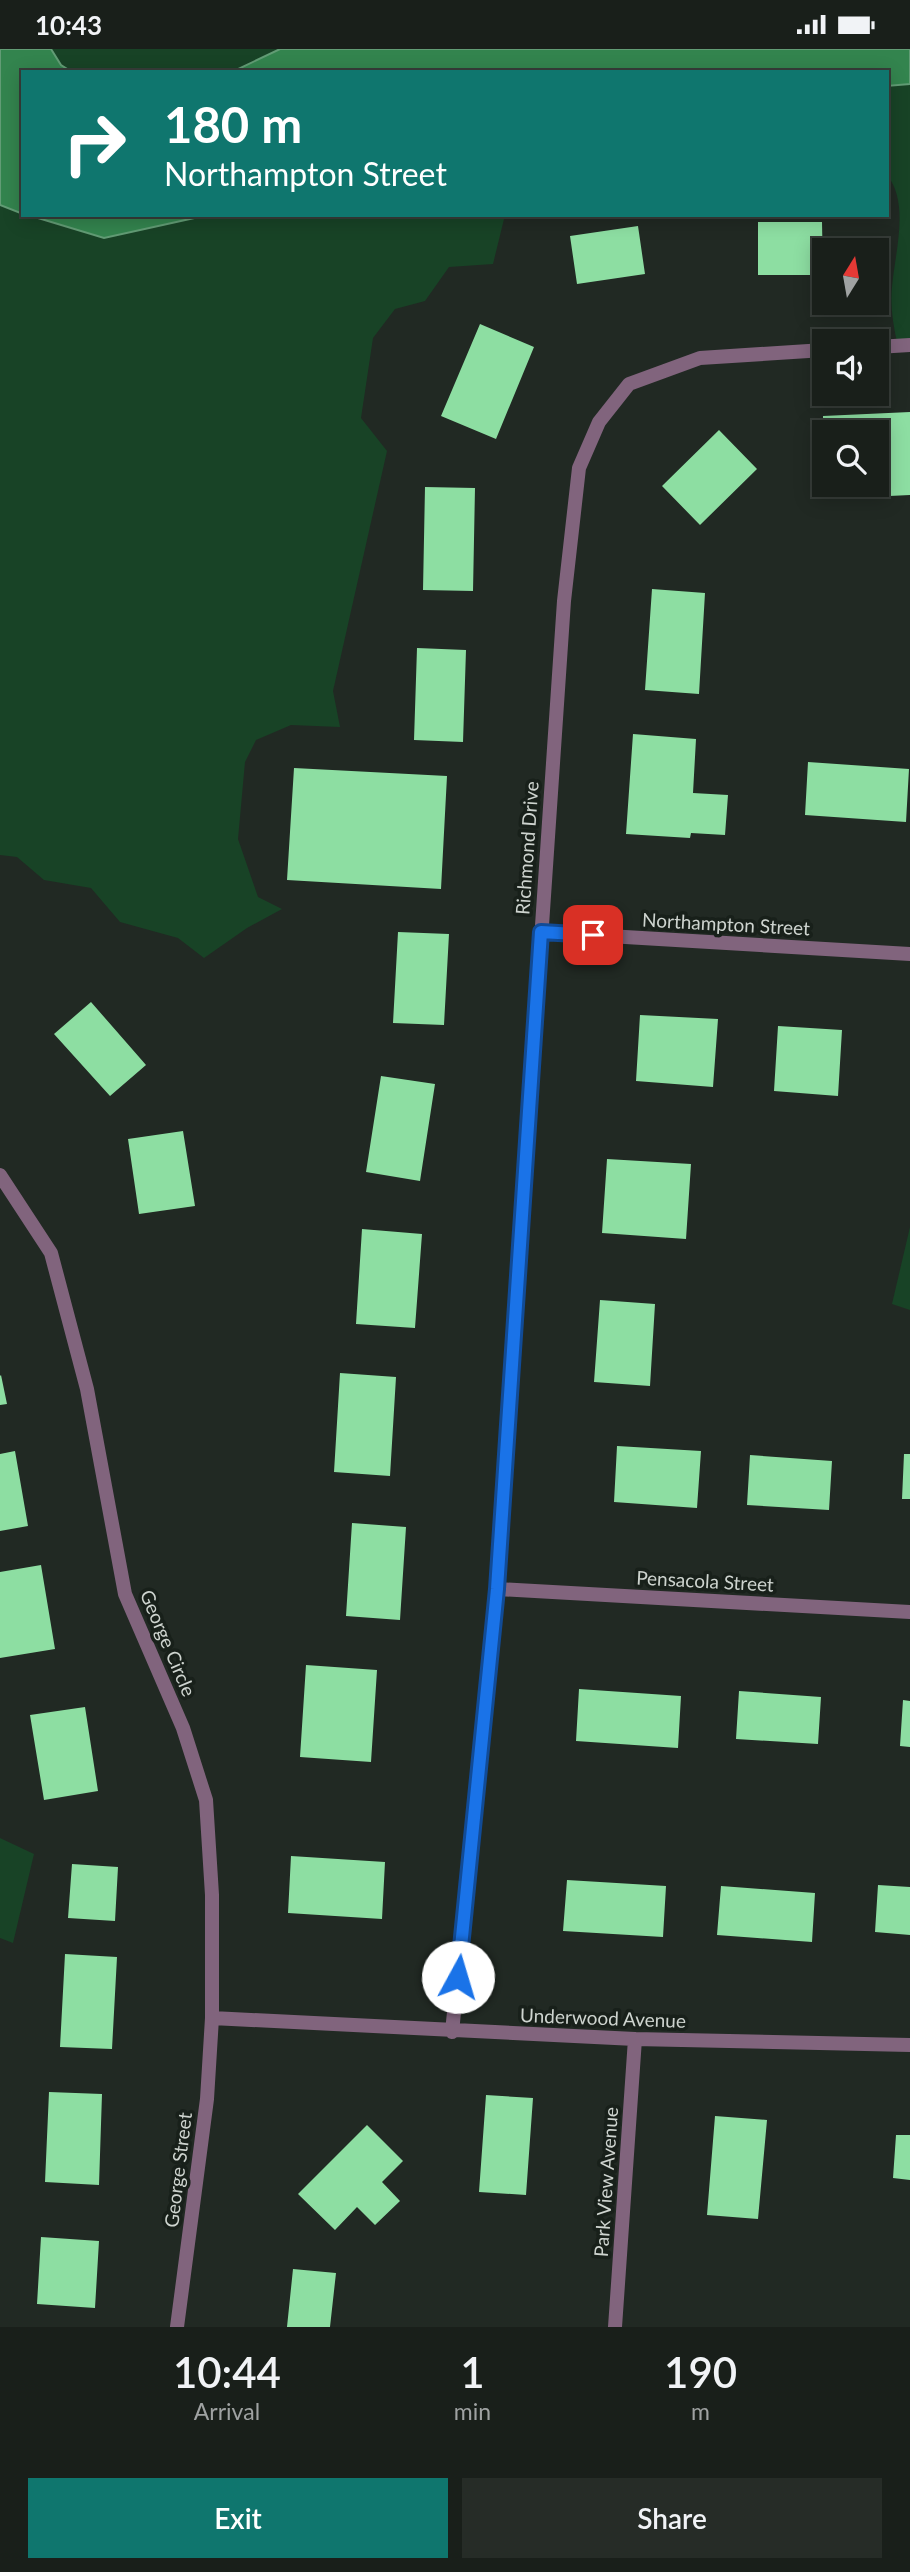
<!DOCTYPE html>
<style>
body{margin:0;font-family:Lato,sans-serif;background:#262c27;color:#f1f3f6;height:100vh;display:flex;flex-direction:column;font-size:26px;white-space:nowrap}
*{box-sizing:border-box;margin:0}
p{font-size:23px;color:#9fa2a2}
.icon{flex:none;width:38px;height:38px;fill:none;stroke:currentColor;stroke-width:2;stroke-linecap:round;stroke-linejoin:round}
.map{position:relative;height:2278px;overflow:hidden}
.side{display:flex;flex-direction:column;background:#191f1a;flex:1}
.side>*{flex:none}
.top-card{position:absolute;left:21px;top:21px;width:868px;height:147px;border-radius:0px;box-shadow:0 4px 18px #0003,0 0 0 2px #373d39;background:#0f766e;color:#fff;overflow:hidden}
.needle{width:46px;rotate:11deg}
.buttons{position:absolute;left:812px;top:189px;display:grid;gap:14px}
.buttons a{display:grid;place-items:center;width:77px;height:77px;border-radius:0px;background:#191f1a;box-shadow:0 4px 18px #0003,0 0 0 2px #373d39;font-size:35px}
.pin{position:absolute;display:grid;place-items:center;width:60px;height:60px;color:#fff;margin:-30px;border-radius:14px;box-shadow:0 4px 10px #0006}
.me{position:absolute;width:77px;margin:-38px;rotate:6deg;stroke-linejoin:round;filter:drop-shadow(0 0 5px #0008)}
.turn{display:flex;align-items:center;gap:24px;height:147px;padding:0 28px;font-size:32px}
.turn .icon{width:91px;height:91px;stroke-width:2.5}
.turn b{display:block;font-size:49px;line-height:60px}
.eta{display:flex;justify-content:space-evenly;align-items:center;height:119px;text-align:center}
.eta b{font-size:42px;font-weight:600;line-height:49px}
.action{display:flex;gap:14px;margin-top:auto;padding:14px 28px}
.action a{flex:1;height:80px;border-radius:0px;background:#0f766e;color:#fff;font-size:28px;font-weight:600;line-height:80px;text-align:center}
.action a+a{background:#262c27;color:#f1f3f6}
.status{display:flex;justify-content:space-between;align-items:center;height:49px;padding:0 35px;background:#191f1a;direction:ltr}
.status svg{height:19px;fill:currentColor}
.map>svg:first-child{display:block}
</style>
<div class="status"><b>10:43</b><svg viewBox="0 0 49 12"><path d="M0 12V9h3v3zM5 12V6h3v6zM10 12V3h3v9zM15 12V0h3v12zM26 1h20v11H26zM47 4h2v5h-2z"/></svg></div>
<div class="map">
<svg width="910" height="2278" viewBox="0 0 910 2278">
<rect width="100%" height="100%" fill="#212923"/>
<!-- green -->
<path fill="#184326" d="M51,0H280L232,23H72L61,16Z
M910,35V292L897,293C893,275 890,256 892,238C895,203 910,154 887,126V38Z
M0,156L23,166L104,189L208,166H505L493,215L449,218L425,252L395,260L373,289L361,369L387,402L333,642L340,678L291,676L256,691L245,713L238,790L258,848L282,860L247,879L204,909L178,889L120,873L91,839L44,831L17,808L0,806Z
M910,1178V1261L892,1255Z
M0,1789L34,1805L13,1894L0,1889Z"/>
<!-- water -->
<path fill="#33844e" stroke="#629c75" stroke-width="2" d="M0,0H51L61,16L72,23H23V165L0,156Z
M280,0H910V35L887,37V23H232Z
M28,166H208L104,189Z"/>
<!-- building -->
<path fill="#8ddea2" d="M758,173H822L823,226H758Z
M638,177L645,225L577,235L570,187Z
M480,275L534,298L496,390L441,367Z
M910,363V446L827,450L826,436H877V383H823V367Z
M719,381L757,420L700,476L662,437Z
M425,438L475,439L473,542L423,541Z
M652,540L705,544L699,645L645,641Z
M417,599L466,601L463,693L414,691Z
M633,685L696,690L693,744L728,746L725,786L691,784L690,789L626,785Z
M808,713L909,720L906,773L805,766Z
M294,719L447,727L441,840L287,831Z
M398,883L449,885L444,976L393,974Z
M91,953L146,1016L110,1047L54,985Z
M640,966L718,970L713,1038L636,1032Z
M778,977L842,981L838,1047L774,1042Z
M381,1027L435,1035L420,1132L366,1123Z
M183,1082L195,1157L139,1165L128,1090Z
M607,1110L691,1115L686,1190L602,1184Z
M362,1180L422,1185L415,1279L356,1275Z
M600,1251L655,1255L650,1337L594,1333Z
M340,1324L396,1328L390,1427L334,1423Z
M1,1326L7,1355L0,1356V1327Z
M617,1397L701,1402L697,1459L614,1453Z
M15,1402L28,1477L0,1482V1405Z
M904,1405H910V1450H902Z
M750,1406L832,1412L829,1461L747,1456Z
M352,1474L406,1478L400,1571L346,1567Z
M41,1516L55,1600L0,1609V1523Z
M306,1616L377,1621L371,1713L300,1708Z
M579,1640L681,1647L678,1699L576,1692Z
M739,1642L821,1648L818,1695L736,1690Z
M903,1651L910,1652V1698L900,1697Z
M85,1658L98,1742L44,1751L30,1666Z
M291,1807L385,1813L382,1870L288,1864Z
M72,1815L118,1818L115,1872L68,1869Z
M567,1831L666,1837L663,1888L563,1882Z
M878,1836L910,1838V1886L875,1883Z
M721,1837L815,1844L812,1893L717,1886Z
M65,1905L117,1908L112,2000L60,1998Z
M49,2043L102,2045L99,2136L45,2133Z
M486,2046L533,2049L526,2146L479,2143Z
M715,2067L767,2071L758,2170L707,2166Z
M367,2076L403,2112L382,2133L400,2152L375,2176L357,2158L335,2181L298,2145Z
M896,2086H910V2131L893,2129Z
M41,2188L99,2192L95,2259L37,2255Z
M293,2220L336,2224L330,2278H287Z"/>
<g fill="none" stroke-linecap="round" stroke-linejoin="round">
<!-- minor -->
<path stroke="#81647d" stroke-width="14" d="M877,298L910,296
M541,883L910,905
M0,1126L51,1204L87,1340L125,1545L183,1679L206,1751L212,1846V1969L207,2050L177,2278
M497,1540L910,1563
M212,1969L635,1990L910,1996
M452,1983L497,1540L564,552L579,419L599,373L629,335L700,309L824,301
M615,2278L635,1990"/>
</g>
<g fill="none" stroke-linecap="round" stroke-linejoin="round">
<defs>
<path id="route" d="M458,1928L497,1540L541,883L593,886"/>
</defs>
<!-- route casing -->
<use href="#route" stroke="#114b97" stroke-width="18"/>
<!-- route -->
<use href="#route" stroke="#1a73e8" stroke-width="12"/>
</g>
<g text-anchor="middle" stroke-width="7" stroke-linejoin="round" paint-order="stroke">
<!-- street labels -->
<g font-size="19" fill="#ced4cf" stroke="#18201a">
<text transform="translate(527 799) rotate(-86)" y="7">Richmond Drive</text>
<text transform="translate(726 875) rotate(3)" y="7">Northampton Street</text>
<text transform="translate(705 1532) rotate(3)" y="7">Pensacola Street</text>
<text transform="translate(168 1594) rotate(67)" y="7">George Circle</text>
<text transform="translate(603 1969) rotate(2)" y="7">Underwood Avenue</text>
<text transform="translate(178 2121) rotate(-83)" y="7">George Street</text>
<text transform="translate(606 2133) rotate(-86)" y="7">Park View Avenue</text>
</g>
</g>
</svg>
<div class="buttons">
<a><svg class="needle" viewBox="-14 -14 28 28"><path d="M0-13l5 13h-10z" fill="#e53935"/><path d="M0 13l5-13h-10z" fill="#9fa2a2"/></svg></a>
<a><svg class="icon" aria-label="sound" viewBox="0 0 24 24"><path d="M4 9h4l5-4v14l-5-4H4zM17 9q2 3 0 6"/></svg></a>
<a><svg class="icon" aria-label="search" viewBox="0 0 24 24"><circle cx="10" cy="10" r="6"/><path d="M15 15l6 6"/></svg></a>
</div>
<div class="pin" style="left:593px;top:886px;background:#d93025"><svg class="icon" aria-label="arrive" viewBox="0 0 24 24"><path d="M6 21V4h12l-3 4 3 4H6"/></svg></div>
<svg class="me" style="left:458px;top:1928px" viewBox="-20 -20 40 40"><circle r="19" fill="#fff"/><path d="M0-13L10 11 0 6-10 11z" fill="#1a73e8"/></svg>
<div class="top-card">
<div class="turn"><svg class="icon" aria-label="right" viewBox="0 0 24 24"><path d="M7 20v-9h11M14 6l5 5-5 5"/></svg><div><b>180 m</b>Northampton Street</div></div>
</div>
</div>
<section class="side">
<div class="eta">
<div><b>10:44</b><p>Arrival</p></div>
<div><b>1</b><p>min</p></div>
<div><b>190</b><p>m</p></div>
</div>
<div class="action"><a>Exit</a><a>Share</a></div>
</section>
